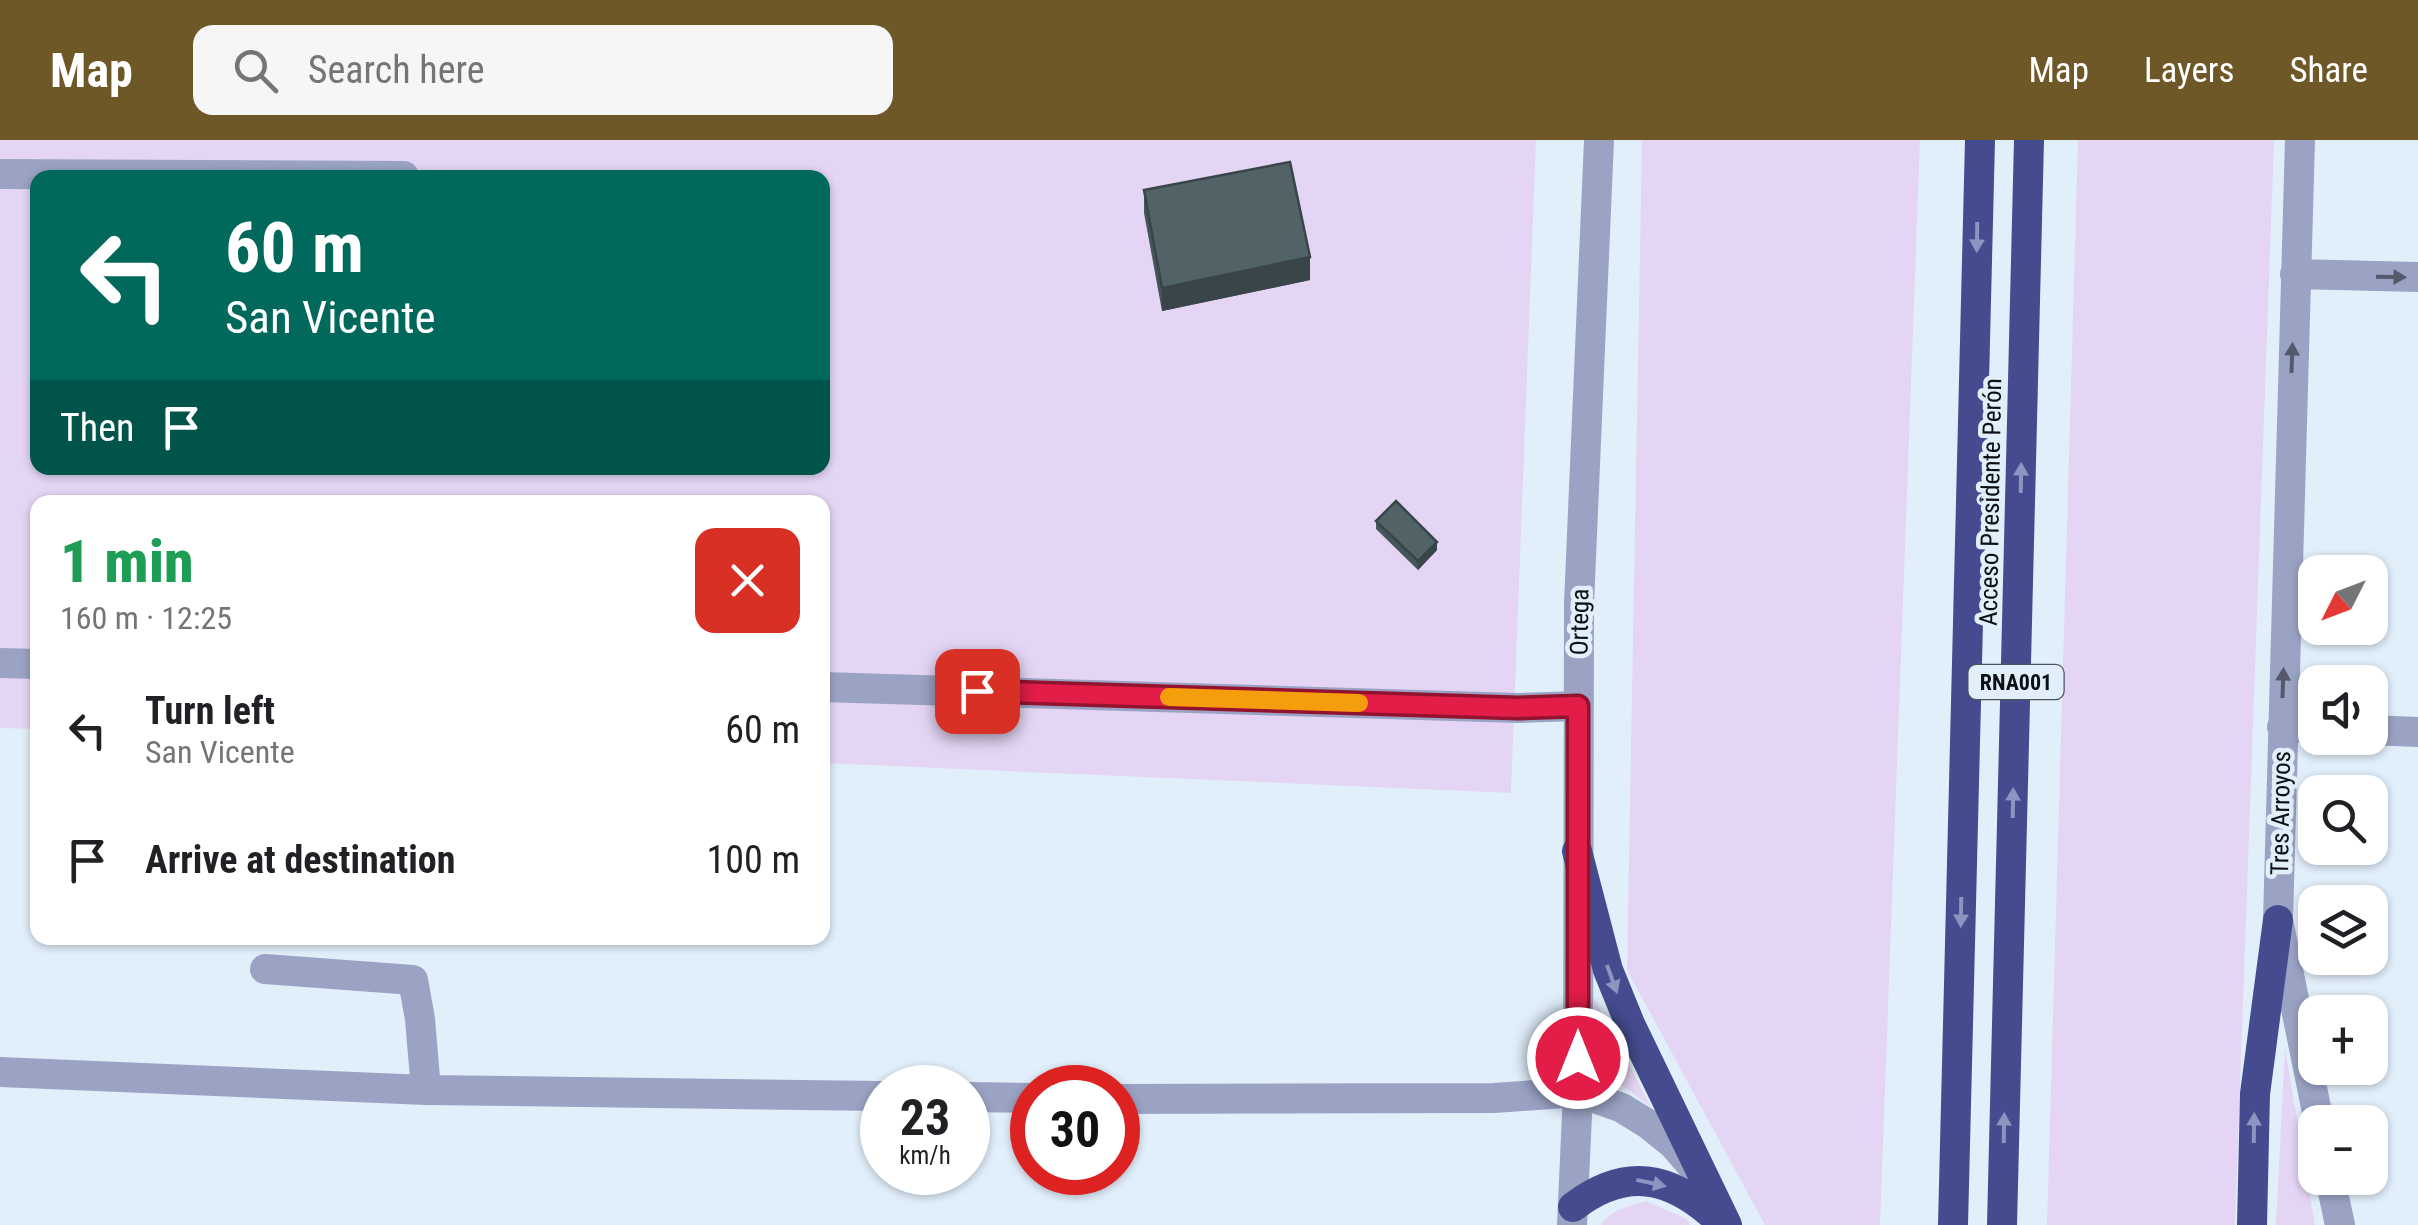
<!DOCTYPE html>
<meta charset="utf-8">
<style>
body{margin:0;font-family:"Roboto Condensed",sans-serif;background:#f6f6f6;color:#202124;height:100vh;display:flex;flex-direction:column;font-size:38px;white-space:nowrap}
*{box-sizing:border-box;margin:0}
p{font-size:32px;color:#757577}
.icon{flex:none;width:55px;height:55px;fill:none;stroke:currentColor;stroke-width:2;stroke-linecap:round;stroke-linejoin:round}
.map{position:relative;flex:1;overflow:hidden}
.panel{position:absolute;left:30px;top:355px;width:800px;height:450px;display:flex;flex-direction:column;background:#fff;border-radius:20px;box-shadow:0 2px 8px #0004}
.panel>*{flex:none}
.banner{position:absolute;left:30px;top:30px;width:800px;height:305px;border-radius:20px;box-shadow:0 2px 8px #0004;background:#00695c;color:#fff;overflow:hidden}
.needle{width:65px;rotate:228deg}
.controls{position:absolute;left:2298px;top:415px;display:grid;gap:20px}
.controls a{display:grid;place-items:center;width:90px;height:90px;border-radius:20px;background:#fff;box-shadow:0 2px 8px #0004;font-size:50px}
.speed{position:absolute;left:860px;top:925px;display:flex;gap:20px;font-size:50px;font-weight:700;text-align:center}
.speed>*{display:grid;place-content:center;width:130px;height:130px;border-radius:50%;background:#fff;box-shadow:0 2px 8px #0004;line-height:1}
.speed small{font-size:25px;font-weight:400}
.speed .limit{border:15px solid #d22;background:#fff;color:#111}
.pin{position:absolute;display:grid;place-items:center;width:85px;height:85px;color:#fff;margin:-42px;border-radius:20px;box-shadow:0 5px 15px #0006}
.me{position:absolute;width:110px;margin:-55px;rotate:0deg;stroke-linejoin:round;filter:drop-shadow(0 0 8px #0008)}
.turn{display:flex;align-items:center;gap:35px;height:210px;padding:0 30px;font-size:45px}
.turn .icon{width:130px;height:130px;stroke-width:2.5}
.turn b{display:block;font-size:70px;line-height:85px}
.then{display:flex;align-items:center;height:95px;padding:0 30px;background:#0003;gap:20px;font-size:38px}
.round{display:grid;place-items:center;flex:none;width:105px;height:105px;border-radius:20px;background:#f6f6f6}
.head{display:flex;align-items:center;justify-content:space-between;height:170px;padding:0 30px}
h1{font-size:60px;font-weight:800;line-height:75px;color:#1e9e55}
ul{padding:0;list-style:none}
li{display:flex;align-items:center;gap:30px;height:130px;padding:0 30px}
li div{flex:1}
li b{display:block;font-size:38px}
li em{font-style:normal}
header{display:flex;align-items:center;gap:60px;box-sizing:border-box;height:140px;padding:0 50px;background:#6f5828;color:#fff}
header strong{font-size:48px}
nav{display:flex;gap:55px;margin-inline-start:auto;font-size:35px}
.search{width:700px;height:90px;background:#f6f6f6;display:flex;align-items:center;gap:25px;box-sizing:border-box;padding:0 35px;border-radius:20px;color:#757577;font-size:38px}
.map>svg:first-child{display:block}
</style>
<header>
<strong>Map</strong>
<div class="search"><svg class="icon" aria-label="search" viewBox="0 0 24 24"><circle cx="10" cy="10" r="6"/><path d="M15 15l6 6"/></svg>Search here</div>
<nav><a>Map</a><a>Layers</a><a>Share</a></nav>
</header>
<div class="map">
<svg width="2418" height="1085" viewBox="0 0 2418 1085">
<rect width="100%" height="100%" fill="#e1effb"/>
<!-- green -->
<path fill="#e4d5f4" fill-rule="evenodd" d="M0,0H1536L1511,653L823,623L822,362H38L37,589L0,588ZM38,38H822V328H38Z
M1642,0H1920L1880,1085H1765L1627,830Z
M2078,0H2274L2235,1085H2047Z
M1594,858L1651,967L1594,925Z
M2285,908L2315,1085H2276Z
M1646,1061L1687,1079L1690,1085H1601C1609,1070 1631,1066 1646,1061Z"/>
<g fill="none" stroke-linecap="round" stroke-linejoin="round">
<!-- minor -->
<path stroke="#9ba3c4" stroke-width="30" d="M2300,0L2278,780L2319,982
M0,34L404,36
M2295,134L2418,137
M0,523L38,524
M822,547L1518,568L1578,566
M2282,587L2315,588
M2370,590L2418,592
M265,829L413,840L420,879L426,950
M0,932L426,950L882,956
M968,957L1032,958
M1118,959L1494,958L1578,952L1622,968L1648,984L1673,1004L1698,1033
M2330,1038L2340,1085
M1572,1085L1578,952L1579,464L1599,0"/>
<!-- highway -->
<path stroke="#444c8f" stroke-width="30" d="M1577,711L1608,830L1630,884L1727,1085
M1573,1067C1625,1027 1670,1035 1717,1079
M1953,1085L1980,0
M2002,1085L2029,0
M2252,1085L2255,954L2278,780"/>
</g>
<!-- wall -->
<path fill="#465559" d="M1144,50L1310,140L1162,171L1144,73Z
M1376,381L1437,410L1418,430L1376,389Z"/>
<!-- shaded-wall -->
<path fill="#394548" d="M1310,117V140L1162,171V148Z
M1437,402V410L1418,430V421Z"/>
<!-- building -->
<path fill="#516367" stroke="#394548" stroke-width="2.5" d="M1290,22L1310,117L1162,148L1144,50Z
M1396,361L1437,402L1418,421L1376,381Z"/>
<!-- one-way arrows -->
<defs><path id="oneway-solid" d="M-6-.8H1V-3.2L6.5 0L1 3.2V.8H-6Z" transform="scale(2.5)"/></defs>
<g fill="#8b95c0">
<use href="#oneway-solid" transform="translate(1977 97) rotate(91)"/>
<use href="#oneway-solid" transform="translate(2021 338) rotate(-89)"/>
<use href="#oneway-solid" transform="translate(2013 663) rotate(-89)"/>
<use href="#oneway-solid" transform="translate(1961 772) rotate(91)"/>
<use href="#oneway-solid" transform="translate(1612 839) rotate(70)"/>
<use href="#oneway-solid" transform="translate(2004 988) rotate(-89)"/>
<use href="#oneway-solid" transform="translate(2254 988) rotate(-89)"/>
<use href="#oneway-solid" transform="translate(1651 1043) rotate(12)"/>
</g>
<g fill="#545a6c">
<use href="#oneway-solid" transform="translate(2391 137) rotate(1)"/>
<use href="#oneway-solid" transform="translate(2292 218) rotate(-88)"/>
<use href="#oneway-solid" transform="translate(2283 543) rotate(-88)"/>
</g>
<g fill="none" stroke-linecap="round" stroke-linejoin="round">
<defs>
<path id="route" d="M977,551L1518,568L1578,566V918"/>
</defs>
<!-- route casing -->
<use href="#route" stroke="#92132f" stroke-width="25"/>
<!-- route -->
<use href="#route" stroke="#e11d48" stroke-width="18"/>
<!-- slow -->
<path stroke="#f59e0b" stroke-width="18" d="M1169,557L1359,563"/>
</g>
<g text-anchor="middle" stroke-width="9" stroke-linejoin="round" paint-order="stroke">
<!-- shield labels -->
<rect fill="#e1effb" stroke="#4c5359" stroke-width="2.5" x="1968.5" y="525" width="95" height="34" rx="8"/>
<g font-size="22" font-weight="bold" fill="#0c1014">
<text x="2016" y="550">RNA001</text>
</g>
<!-- street labels -->
<g font-size="25" fill="#0c1014" stroke="#e1effb">
<text transform="translate(1990 362) rotate(-89)" y="9">Acceso Presidente Perón</text>
<text transform="translate(1579 482) rotate(-89)" y="9">Ortega</text>
<text transform="translate(2280 673) rotate(-89)" y="9">Tres Arroyos</text>
</g>
</g>
</svg>
<div class="controls">
<a><svg class="needle" viewBox="-14 -14 28 28"><path d="M0-13l5 13h-10z" fill="#e53935"/><path d="M0 13l5-13h-10z" fill="#757577"/></svg></a>
<a><svg class="icon" aria-label="sound" viewBox="0 0 24 24"><path d="M4 9h4l5-4v14l-5-4H4zM17 9q2 3 0 6"/></svg></a>
<a><svg class="icon" aria-label="search" viewBox="0 0 24 24"><circle cx="10" cy="10" r="6"/><path d="M15 15l6 6"/></svg></a>
<a><svg class="icon" aria-label="layers" viewBox="0 0 24 24"><path d="M12 4l9 5-9 5-9-5zM3 14l9 5 9-5"/></svg></a>
<a>+</a>
<a>−</a>
</div>
<div class="speed"><div>23<small>km/h</small></div><div class="limit">30</div></div>
<div class="pin" style="left:977px;top:551px;background:#d93025"><svg class="icon" aria-label="arrive" viewBox="0 0 24 24"><path d="M6 21V4h12l-3 4 3 4H6"/></svg></div>
<svg class="me" style="left:1578px;top:918px" viewBox="-20 -20 40 40"><circle r="17" fill="#e11d48" stroke="#fff" stroke-width="3"/><path d="M0-11L8 9 0 5-8 9z" fill="#fff"/></svg>
<div class="banner">
<div class="turn"><svg class="icon" aria-label="left" viewBox="0 0 24 24"><path d="M17 20v-9H6M10 6l-5 5 5 5"/></svg><div><b>60 m</b>San Vicente</div></div>
<div class="then">Then<svg class="icon" aria-label="arrive" viewBox="0 0 24 24"><path d="M6 21V4h12l-3 4 3 4H6"/></svg></div>
</div>
<section class="panel">
<div class="head"><div><h1>1 min</h1><p>160 m · 12:25</p></div><a class="round" style="background:#d93025;color:#fff"><svg class="icon" aria-label="close" viewBox="0 0 24 24"><path d="M6 6l12 12M18 6L6 18"/></svg></a></div>
<ul>
<li><svg class="icon" aria-label="left" viewBox="0 0 24 24"><path d="M17 20v-9H6M10 6l-5 5 5 5"/></svg><div><b>Turn left</b><p>San Vicente</p></div><em>60 m</em></li>
<li><svg class="icon" aria-label="arrive" viewBox="0 0 24 24"><path d="M6 21V4h12l-3 4 3 4H6"/></svg><div><b>Arrive at destination</b></div><em>100 m</em></li>
</ul>
</section>
</div>
